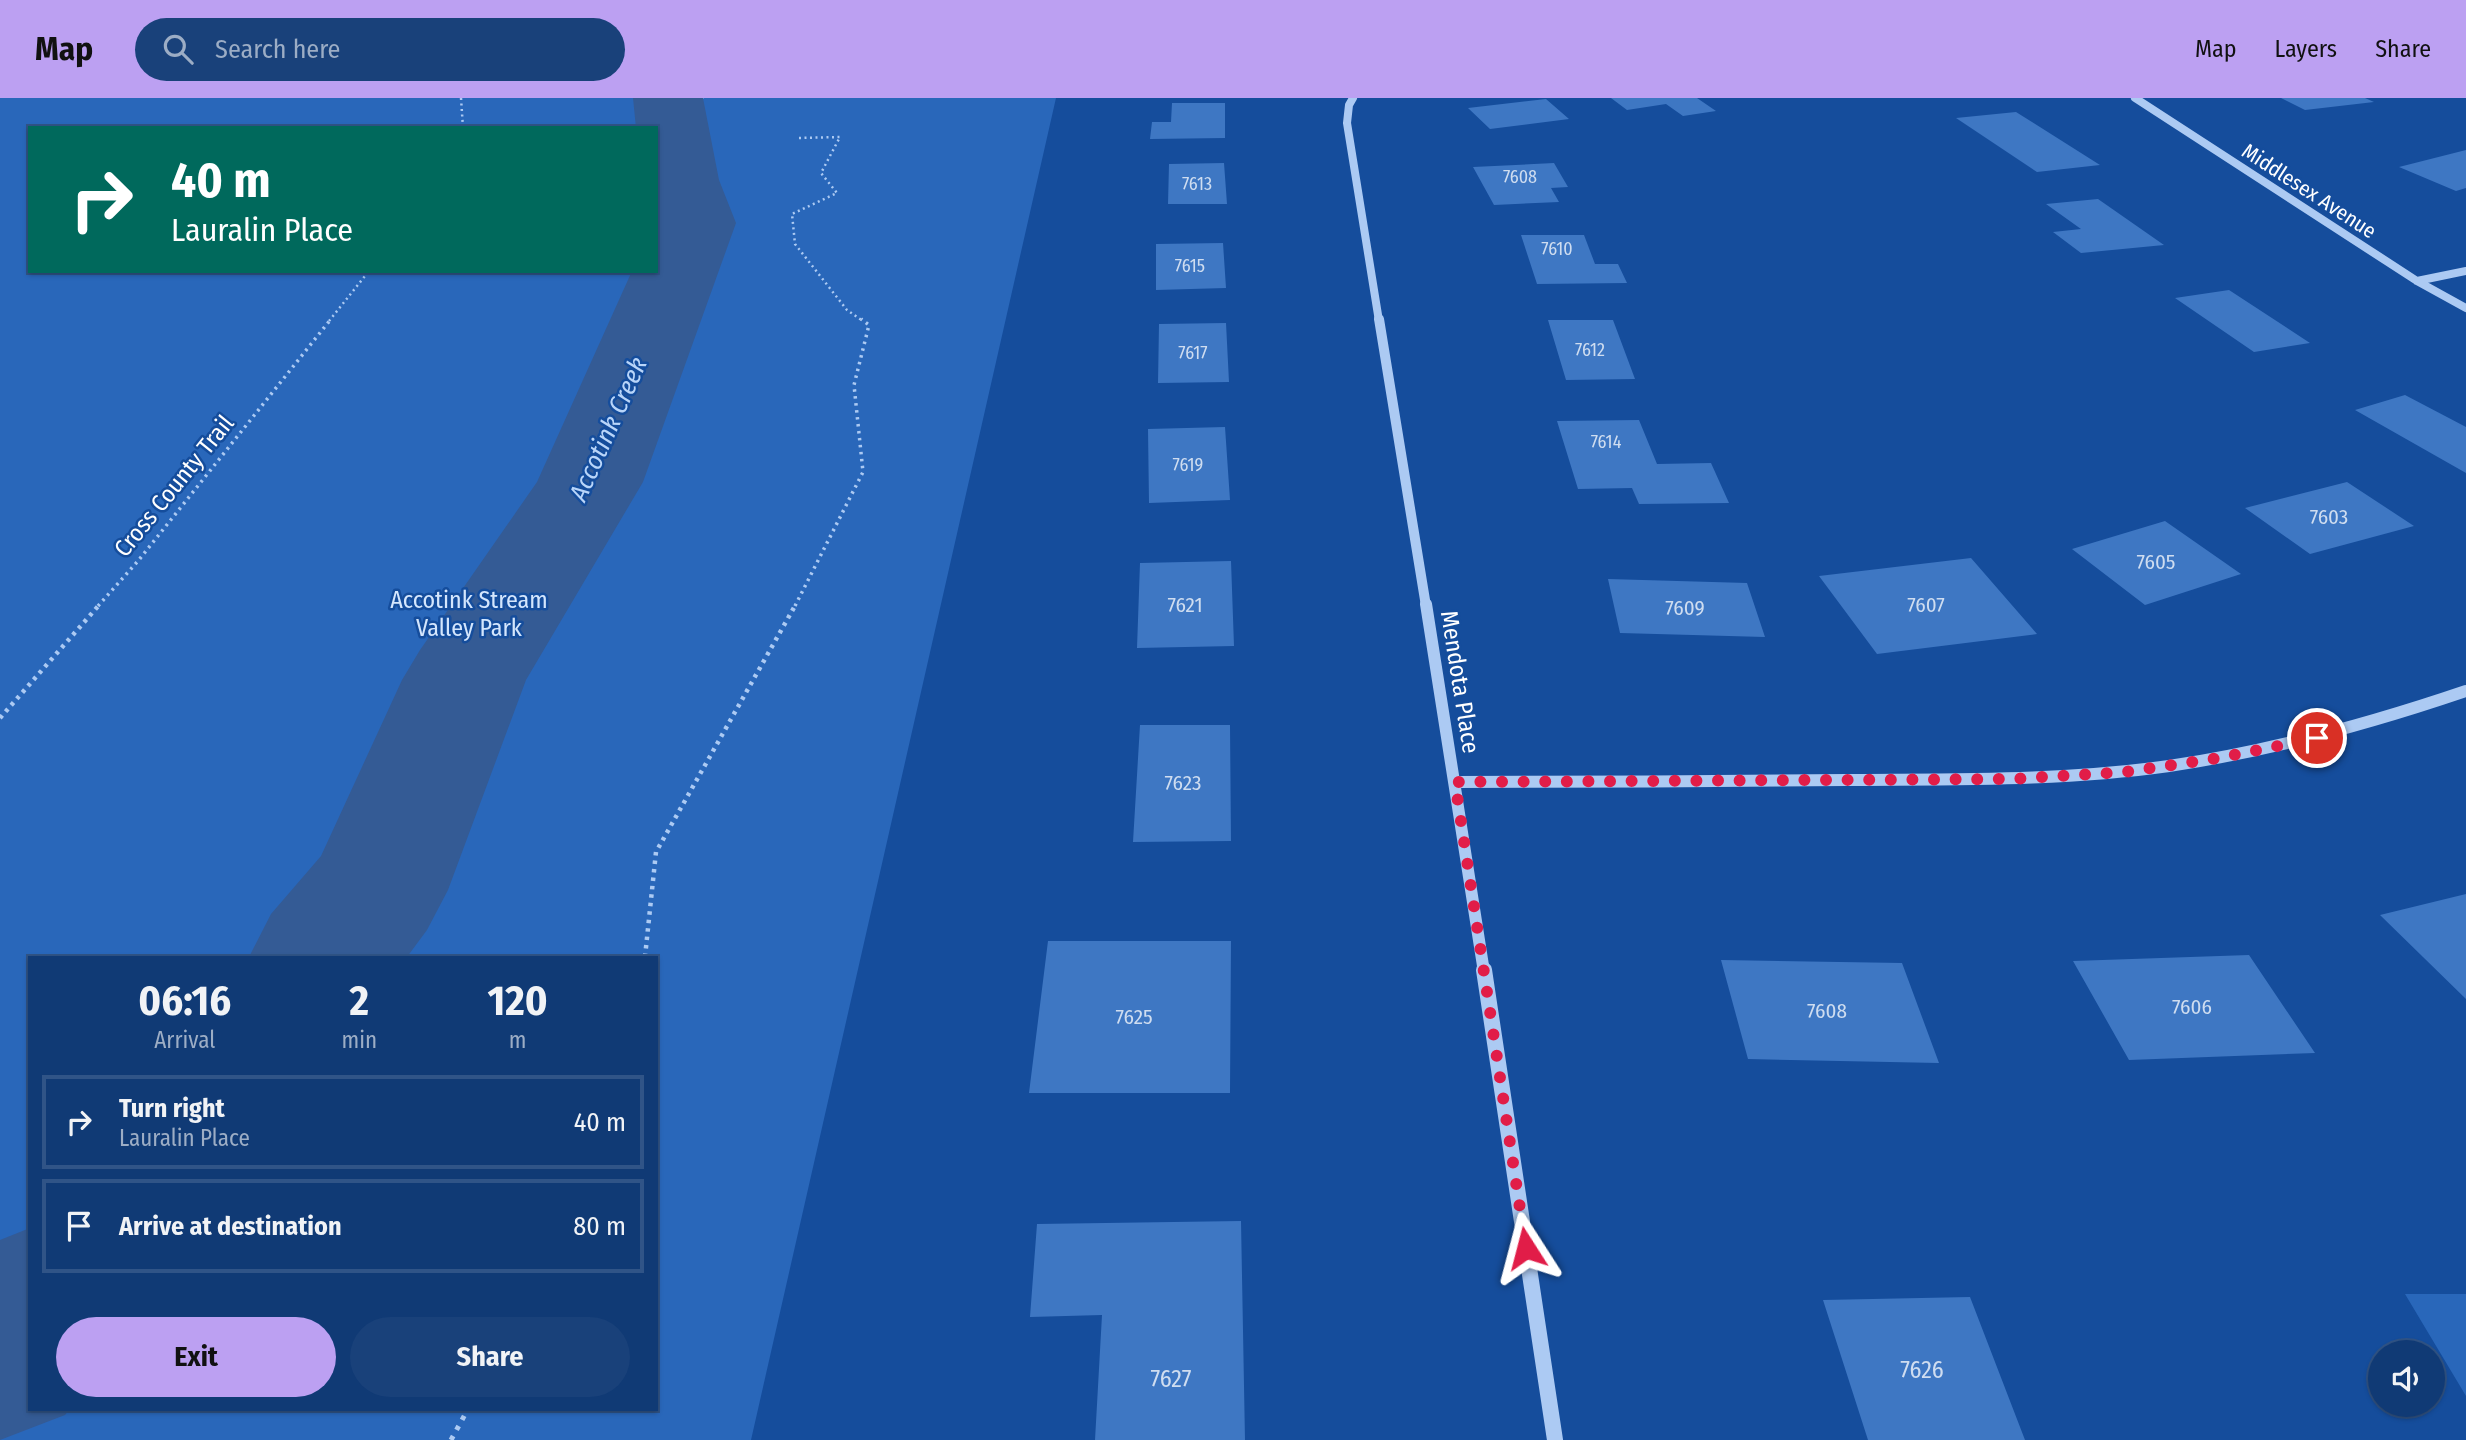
<!DOCTYPE html>
<style>
body{margin:0;font-family:"Fira Sans Condensed",sans-serif;background:#19417a;color:#f1f3f6;height:100vh;display:flex;flex-direction:column;font-size:26px;white-space:nowrap}
*{box-sizing:border-box;margin:0}
p{font-size:23px;color:#9cadc5}
.icon{flex:none;width:38px;height:38px;fill:none;stroke:currentColor;stroke-width:2;stroke-linecap:round;stroke-linejoin:round}
.map{position:relative;flex:1;overflow:hidden}
.side{position:absolute;left:28px;top:858px;width:630px;height:455px;display:flex;flex-direction:column;background:#103a75;border-radius:0px;box-shadow:0 2px 5px #0004,0 0 0 2px #305487}
.side>*{flex:none}
.top-card{position:absolute;left:28px;top:28px;width:630px;height:147px;border-radius:0px;box-shadow:0 2px 5px #0004,0 0 0 2px #305487;background:#00695c;color:#fff;overflow:hidden}
.controls{position:absolute;left:2368px;top:1242px;display:grid;gap:14px}
.controls a{display:grid;place-items:center;width:77px;height:77px;border-radius:50%;background:#103a75;box-shadow:0 2px 5px #0004,0 0 0 2px #305487;font-size:35px}
.pin{position:absolute;display:grid;place-items:center;width:60px;height:60px;color:#fff;margin:-30px;border:4px solid #fff;border-radius:50%;box-shadow:0 2px 7px #0007}
.me{position:absolute;width:77px;margin:-38px;rotate:351deg;stroke-linejoin:round;filter:drop-shadow(0 0 5px #0008)}
.turn{display:flex;align-items:center;gap:24px;height:147px;padding:0 28px;font-size:32px}
.turn .icon{width:91px;height:91px;stroke-width:2.5}
.turn b{display:block;font-size:49px;line-height:60px}
.eta{display:flex;justify-content:space-evenly;align-items:center;height:119px;text-align:center}
.eta b{font-size:42px;font-weight:700;line-height:49px}
.action{display:flex;gap:14px;margin-top:auto;padding:14px 28px}
.action a{flex:1;height:80px;border-radius:42px;background:#bca0f2;color:#111;font-size:28px;font-weight:700;line-height:80px;text-align:center}
.action a+a{background:#19417a;color:#f1f3f6}
ul{padding:0;list-style:none}
li{display:flex;align-items:center;gap:21px;height:94px;margin:0 14px 10px;padding:0 14px;border:4px solid #305487;border-radius:0px}
li div{flex:1}
li b{display:block;font-size:26px}
li em{font-style:normal}
header{display:flex;align-items:center;gap:42px;box-sizing:border-box;height:98px;padding:0 35px;background:#bca0f2;color:#111}
header strong{font-size:33px}
nav{display:flex;gap:38px;margin-inline-start:auto;font-size:24px}
.search{width:490px;height:63px;background:#19417a;display:flex;align-items:center;gap:18px;box-sizing:border-box;padding:0 24px;border-radius:38px;color:#9cadc5;font-size:26px}
.map>svg:first-child{display:block}
</style>
<header>
<strong>Map</strong>
<div class="search"><svg class="icon" aria-label="search" viewBox="0 0 24 24"><circle cx="10" cy="10" r="6"/><path d="M15 15l6 6"/></svg>Search here</div>
<nav><a>Map</a><a>Layers</a><a>Share</a></nav>
</header>
<div class="map">
<svg width="2466" height="1342" viewBox="0 0 2466 1342">
<rect width="100%" height="100%" fill="#154d9c"/>
<!-- green -->
<path fill="#2967ba" fill-rule="evenodd" d="M0,0H1056L751,1342H0ZM30,30H656V173H30ZM30,859H656V1311H30Z
M2405,1196H2466V1298Z"/>
<g fill="none" stroke-linecap="round" stroke-linejoin="round">
<!-- stream -->
<path fill="#9ec5f5" fill-rule="evenodd" d="M691,0H704L674,24H666V20Z"/>
<!-- river -->
<path fill="#345b95" fill-rule="evenodd" d="M633,0H703L719,82L736,125L643,384L526,582L448,792L427,832L407,859H249L271,816L321,758L402,582L420,552L537,384L632,173H656V30H636Z
M30,1130V1311H70L65,1317L0,1342V1142Z"/>
</g>
<!-- building -->
<path fill="#3e77c3" d="M1611,0H1697L1716,13L1683,18L1666,6L1627,12Z
M2281,0H2365L2374,4L2305,12Z
M1546,1L1569,21L1490,31L1468,10Z
M1172,5H1225V40L1150,41L1152,24H1171Z
M2016,14L2100,67L2037,74L1956,20Z
M2466,52V90L2456,93L2399,69Z
M1224,65L1227,106H1168L1169,66Z
M1554,65L1568,89L1551,90L1559,104L1494,107L1473,69Z
M2098,101L2164,147L2081,155L2053,134L2081,131L2046,106Z
M1521,137H1584L1595,166H1618L1627,185L1537,186Z
M1223,145L1226,190L1156,192V146Z
M2229,192L2310,245L2254,254L2175,200Z
M1548,222H1613L1635,281L1566,282Z
M1226,225L1229,284L1158,285L1159,226Z
M2405,297L2466,329V375L2355,312Z
M1639,322L1657,366L1711,365L1729,405L1639,406L1632,390L1578,391L1557,323Z
M1225,329L1230,402L1149,405L1148,331Z
M2347,384L2414,428L2310,456L2245,410Z
M2165,423L2241,476L2145,507L2072,451Z
M1971,460L2037,536L1877,556L1819,478Z
M1231,463L1234,548L1137,550L1140,465Z
M1608,481L1747,485L1765,539L1620,535Z
M1140,627H1230L1231,743L1133,744Z
M2466,796V901L2380,817Z
M1048,843H1231L1230,995H1029Z
M2249,857L2315,955L2129,962L2073,863Z
M1721,862L1902,865L1939,965L1748,961Z
M1241,1123L1245,1342H1095L1102,1217L1030,1219L1037,1126Z
M1970,1199L2025,1342H1868L1823,1202Z"/>
<g fill="none" stroke-linecap="round" stroke-linejoin="round">
<!-- path-far3 -->
<path stroke="#accaf3" stroke-width="2.5" stroke-dasharray="2 3.5" stroke-linecap="butt" d="M461,0L463,30
M799,40L840,39L821,75L837,95L792,116L795,146L847,212L863,223
M329,223L369,173"/>
<!-- path-far2 -->
<path stroke="#accaf3" stroke-width="3.5" stroke-dasharray="2.5 4.5" stroke-linecap="butt" d="M98,508L138,463L331,221
M795,508L863,374L854,287L869,227L861,221"/>
<!-- path-far1 -->
<path stroke="#accaf3" stroke-width="4.5" stroke-dasharray="3.5 5" stroke-linecap="butt" d="M0,620L100,506
M645,859L656,754L796,506"/>
<!-- path -->
<path stroke="#accaf3" stroke-width="5" stroke-dasharray="4.5 7" stroke-linecap="butt" d="M451,1342L468,1311"/>
<!-- minor-far3 -->
<path stroke="#accaf3" stroke-width="8" d="M1353,0L1349,7L1347,25L1379,223
M2135,0L2417,183L2466,210
M2417,183L2466,173"/>
<!-- minor-far2 -->
<path stroke="#accaf3" stroke-width="10" d="M1379,221L1426,508"/>
<!-- minor-far1 -->
<path stroke="#accaf3" stroke-width="12" d="M1426,506L1484,874
M1455,684C1586,684 1716,683 1847,682C1955,681 2062,683 2169,668C2270,653 2369,626 2466,593"/>
<!-- minor -->
<path stroke="#accaf3" stroke-width="16" d="M1484,872L1555,1342"/>
</g>
<g fill="none" stroke-linecap="round" stroke-linejoin="round">
<!-- route -->
<path stroke="#e11d48" stroke-width="12" stroke-dasharray="0 21.6" d="M1526,1150L1455,684L2011,681L2125,674L2219,660L2317,640"/>
</g>
<g text-anchor="middle" stroke-width="5" stroke-linejoin="round" paint-order="stroke">
<!-- far-number labels -->
<g font-size="18" fill="#cfddf0">
<text x="1520" y="85">7608</text>
<text x="1197" y="92">7613</text>
<text x="1557" y="157">7610</text>
<text x="1190" y="174">7615</text>
<text x="1590" y="258">7612</text>
<text x="1193" y="261">7617</text>
<text x="1606" y="350">7614</text>
<text x="1188" y="373">7619</text>
</g>
<!-- far-street labels -->
<g font-size="21" fill="#fff" stroke="#154d9c">
<text transform="translate(2309 93) rotate(33)" y="7">Middlesex Avenue</text>
</g>
<!-- number labels -->
<g font-size="21" fill="#cfddf0">
<text x="2329" y="426">7603</text>
<text x="2156" y="471">7605</text>
<text x="1185" y="514">7621</text>
<text x="1926" y="514">7607</text>
<text x="1685" y="517">7609</text>
<text x="1183" y="692">7623</text>
<text x="2192" y="916">7606</text>
<text x="1827" y="920">7608</text>
<text x="1134" y="926">7625</text>
</g>
<!-- street labels -->
<g font-size="24" fill="#fff" stroke="#154d9c">
<text transform="translate(174 388) rotate(-51)" y="8">Cross County Trail</text>
<text transform="translate(1460 584) rotate(81)" y="8">Mendota Place</text>
</g>
<!-- park labels -->
<g font-size="24" fill="#d4e6fd" stroke="#154d9c">
<text x="469" y="510">Accotink Stream<tspan x="469" dy="28">Valley Park</tspan></text>
</g>
<!-- near-number labels -->
<g font-size="24" fill="#cfddf0">
<text x="1922" y="1280">7626</text>
<text x="1171" y="1289">7627</text>
</g>
<!-- water labels -->
<g font-size="26" font-style="italic" fill="#b9d5f9" stroke="#154d9c">
<text transform="translate(608 331) rotate(-66)" y="9">Accotink Creek</text>
</g>
</g>
</svg>
<div class="controls">
<a><svg class="icon" aria-label="sound" viewBox="0 0 24 24"><path d="M4 9h4l5-4v14l-5-4H4zM17 9q2 3 0 6"/></svg></a>
</div>
<div class="pin" style="left:2317px;top:640px;background:#d93025"><svg class="icon" aria-label="arrive" viewBox="0 0 24 24"><path d="M6 21V4h12l-3 4 3 4H6"/></svg></div>
<svg class="me" style="left:1526px;top:1150px" viewBox="-20 -20 40 40"><path d="M0-17L14 15 0 8-14 15z" fill="#e11d48" stroke="#fff" stroke-width="4"/></svg>
<div class="top-card">
<div class="turn"><svg class="icon" aria-label="right" viewBox="0 0 24 24"><path d="M7 20v-9h11M14 6l5 5-5 5"/></svg><div><b>40 m</b>Lauralin Place</div></div>
</div>
<section class="side">
<div class="eta">
<div><b>06:16</b><p>Arrival</p></div>
<div><b>2</b><p>min</p></div>
<div><b>120</b><p>m</p></div>
</div>
<ul>
<li><svg class="icon" aria-label="right" viewBox="0 0 24 24"><path d="M7 20v-9h11M14 6l5 5-5 5"/></svg><div><b>Turn right</b><p>Lauralin Place</p></div><em>40 m</em></li>
<li><svg class="icon" aria-label="arrive" viewBox="0 0 24 24"><path d="M6 21V4h12l-3 4 3 4H6"/></svg><div><b>Arrive at destination</b></div><em>80 m</em></li>
</ul>
<div class="action"><a>Exit</a><a>Share</a></div>
</section>
</div>
